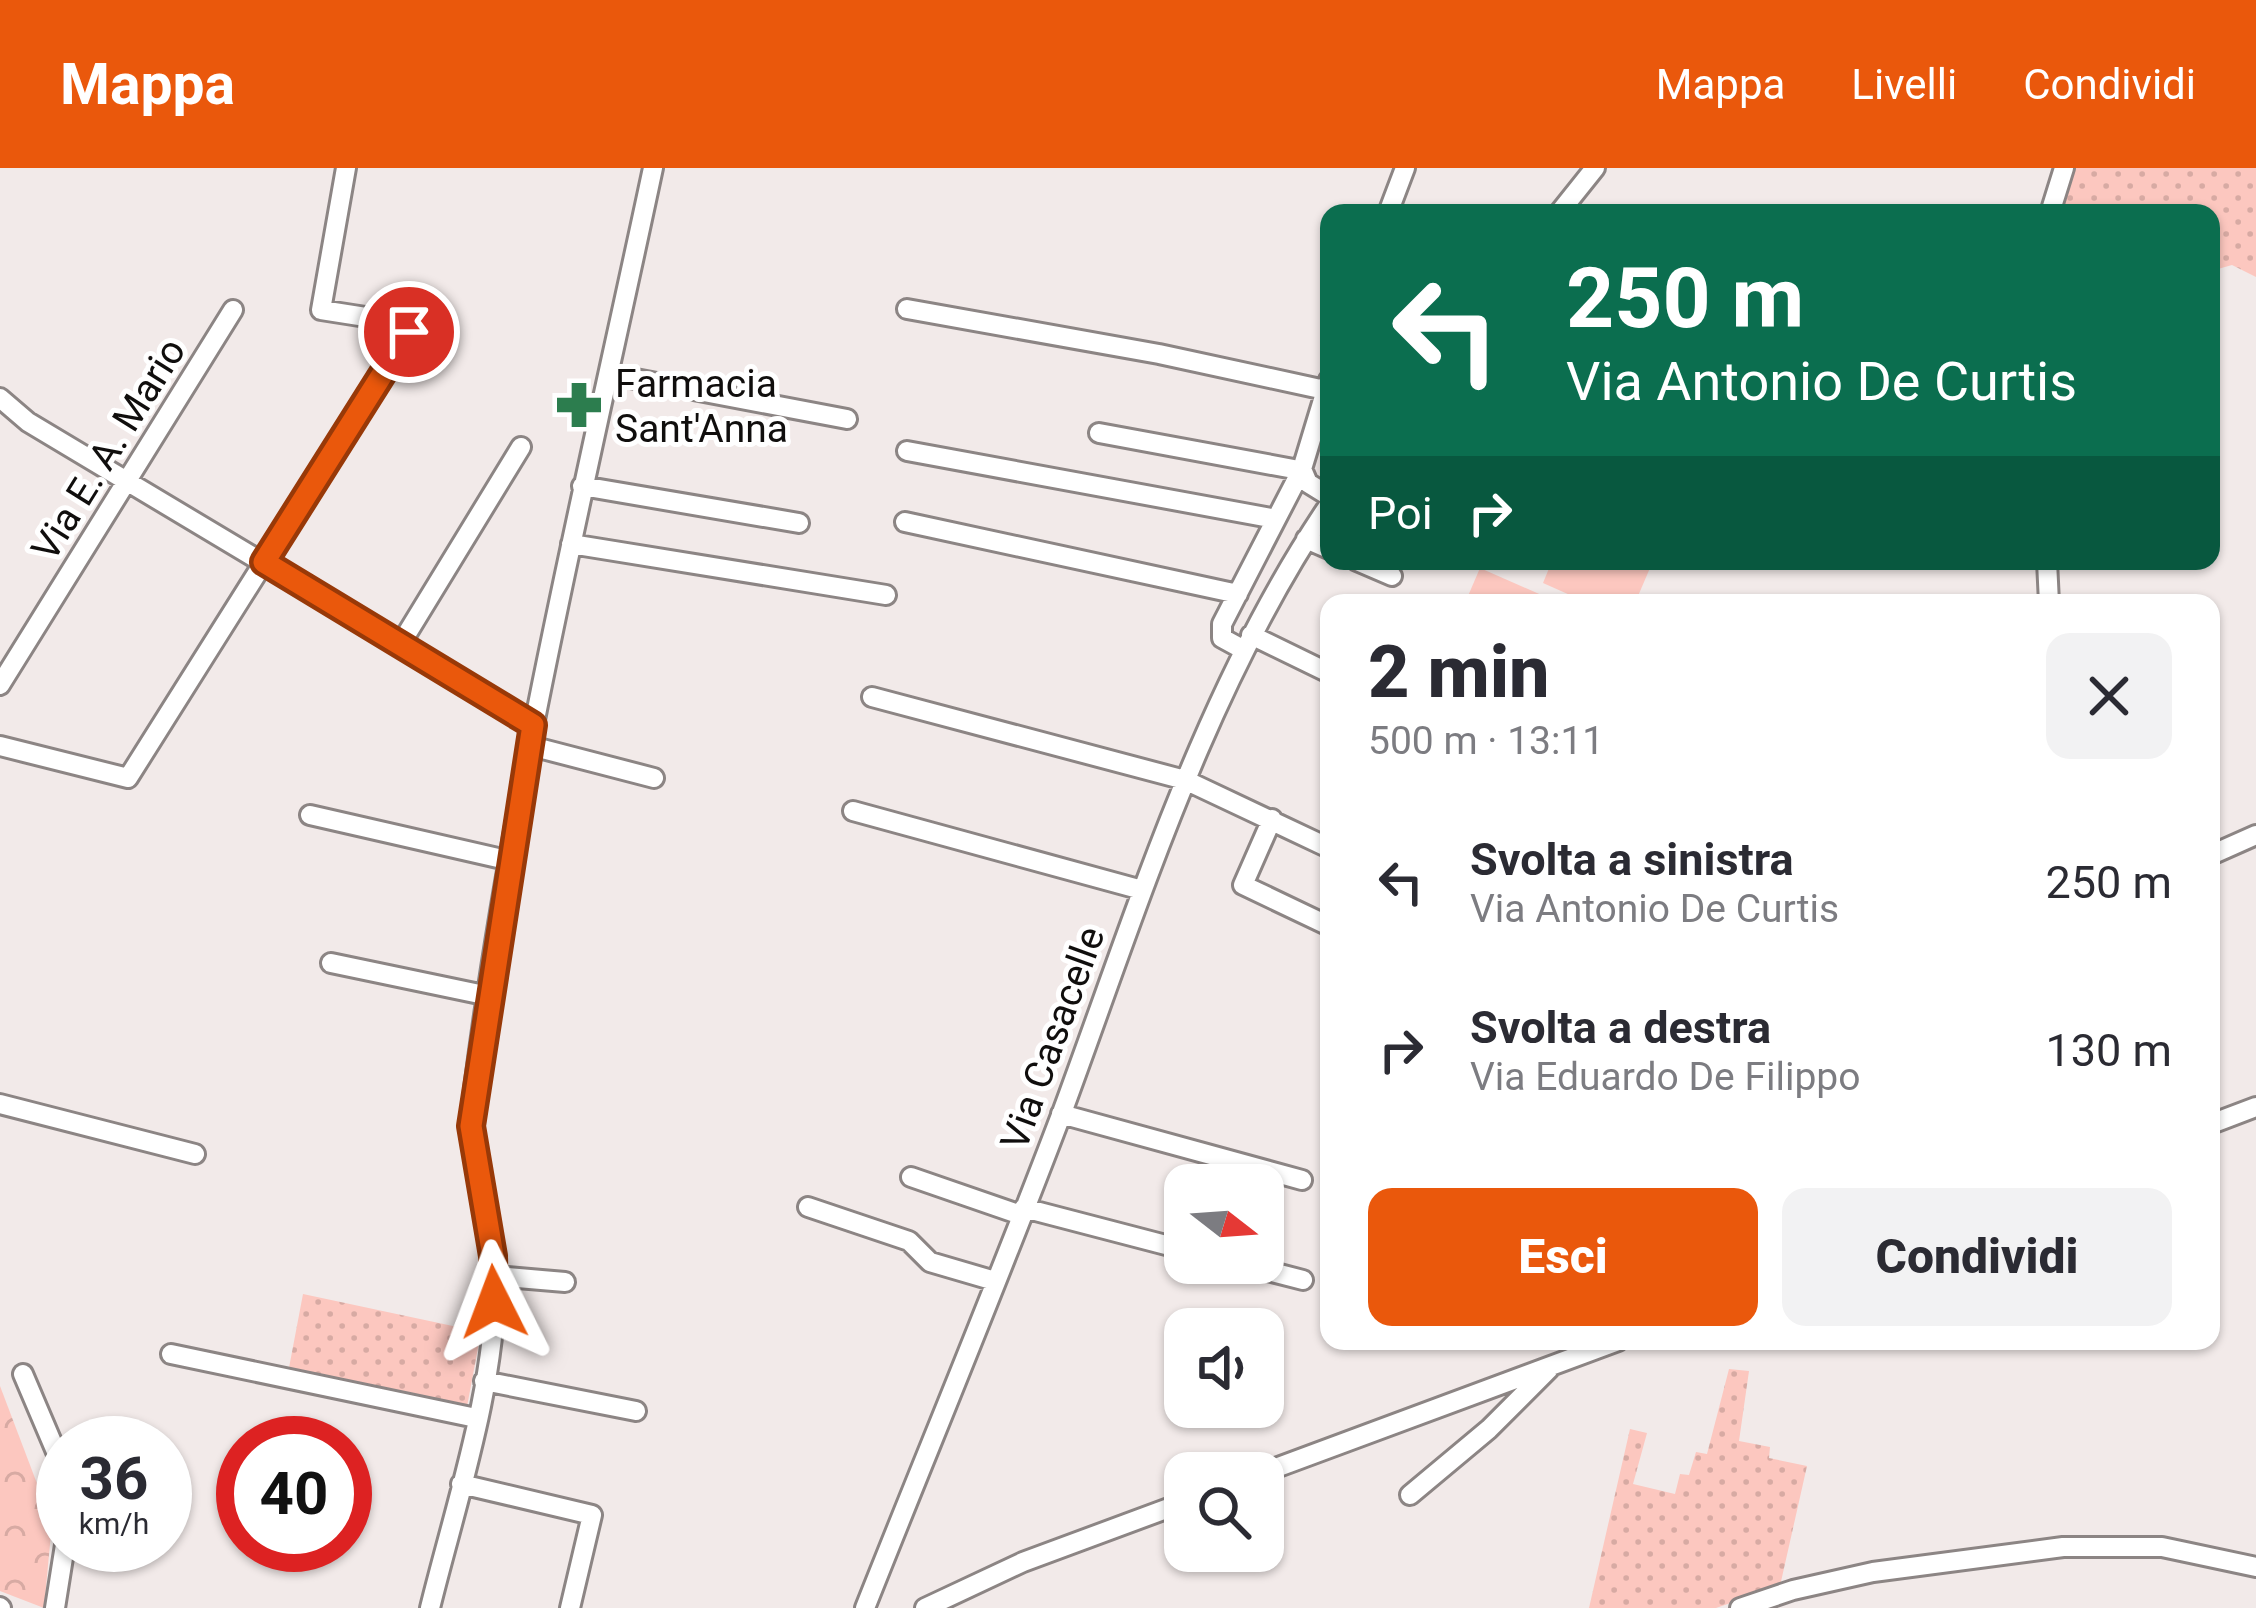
<!DOCTYPE html>
<html lang="it">
<meta charset="utf-8">
<style>
body{margin:0;font-family:Roboto,sans-serif;background:#f2f2f3;color:#2b2b33;height:100vh;display:flex;flex-direction:column;font-size:45px;white-space:nowrap}
*{box-sizing:border-box;margin:0}
p{font-size:39px;color:#7c7c81}
.icon{flex:none;width:66px;height:66px;fill:none;stroke:currentColor;stroke-width:2;stroke-linecap:round;stroke-linejoin:round}
.map{position:relative;flex:1;overflow:hidden}
.details{position:absolute;left:1320px;top:426px;width:900px;height:756px;display:flex;flex-direction:column;background:#fff;border-radius:24px;box-shadow:0 3px 9px #0004}
.details>*{flex:none}
.hud{position:absolute;left:1320px;top:36px;width:900px;height:366px;border-radius:24px;box-shadow:0 3px 9px #0004;background:#0b6e4f;color:#fff;overflow:hidden}
.needle{width:78px;rotate:107deg}
.tools{position:absolute;left:1164px;top:996px;display:grid;gap:24px}
.tools a{display:grid;place-items:center;width:120px;height:120px;border-radius:24px;background:#fff;box-shadow:0 3px 9px #0004;font-size:60px}
.speed{position:absolute;left:36px;top:1248px;display:flex;gap:24px;font-size:60px;font-weight:700;text-align:center}
.speed>*{display:grid;place-content:center;width:156px;height:156px;border-radius:50%;background:#fff;box-shadow:0 3px 9px #0004;line-height:1}
.speed small{font-size:30px;font-weight:400}
.speed .limit{border:18px solid #d22;background:#fff;color:#111}
.pin{position:absolute;display:grid;place-items:center;width:102px;height:102px;color:#fff;margin:-51px;border:6px solid #fff;border-radius:50%;box-shadow:0 3px 12px #0007}
.me{position:absolute;width:132px;margin:-66px;rotate:357deg;stroke-linejoin:round;filter:drop-shadow(0 0 9px #0008)}
.turn{display:flex;align-items:center;gap:42px;height:252px;padding:0 48px;font-size:54px}
.turn .icon{width:156px;height:156px;stroke-width:2.5}
.turn b{display:block;font-size:84px;line-height:102px}
.then{display:flex;align-items:center;height:114px;padding:0 48px;background:#0003;gap:24px;font-size:45px}
.round{display:grid;place-items:center;flex:none;width:126px;height:126px;border-radius:24px;background:#f2f2f3}
.headline{display:flex;align-items:center;justify-content:space-between;height:204px;padding:0 48px}
h1{font-size:72px;font-weight:800;line-height:90px}
.action{display:flex;gap:24px;margin-top:auto;padding:24px 48px}
.action a{flex:1;height:138px;border-radius:24px;background:#ea580c;color:#fff;font-size:48px;font-weight:800;line-height:138px;text-align:center}
.action a+a{background:#f2f2f3;color:#2b2b33}
ul{padding:0;list-style:none}
li{display:flex;align-items:center;gap:36px;height:168px;padding:0 48px}
li div{flex:1}
li b{display:block;font-size:45px}
li em{font-style:normal}
header{display:flex;align-items:center;gap:72px;box-sizing:border-box;height:168px;padding:0 60px;background:#ea580c;color:#fff}
header strong{font-size:57px}
nav{display:flex;gap:66px;margin-inline-start:auto;font-size:42px}
.map>svg:first-child{display:block}
</style>
<header>
<strong>Mappa</strong>
<nav><a>Mappa</a><a>Livelli</a><a>Condividi</a></nav>
</header>
<div class="map">
<svg width="2256" height="1440" viewBox="0 0 2256 1440">
<defs>
<pattern id="grass-dots" width="8" height="8" patternUnits="userSpaceOnUse" patternTransform="scale(3)"><rect width="8" height="8" fill="#fcc7bf"/><path d="M2 2h.1M6 6h.1" fill="none" stroke="#d7aaa3" stroke-width="1.8" stroke-linecap="round"/></pattern>
<pattern id="forest-crowns" width="20" height="18" patternUnits="userSpaceOnUse" patternTransform="scale(3)"><rect width="20" height="18" fill="#fcc7bf"/><path d="M2 6a3 3 0 1 1 6 0M12 15a3 3 0 1 1 6 0" fill="none" stroke="#d7aaa3"/></pattern>
</defs>
<rect width="100%" height="100%" fill="#f2eae9"/>
<!-- grass -->
<path fill="url(#grass-dots)" d="M2070,0H2256V109L2232,97L2211,103V45H2057Z
M303,1126L481,1164L466,1244L288,1205Z
M1729,1201L1749,1203L1739,1273L1770,1279L1769,1290L1807,1298L1780,1418L1716,1440H1589L1630,1261L1647,1265L1633,1316L1675,1326L1680,1306L1689,1307L1696,1284L1707,1286Z"/>
<!-- forest -->
<path fill="url(#forest-crowns)" d="M0,1218L52,1355L44,1440L0,1423Z"/>
<!-- garden -->
<path fill="#fcc7bf" d="M1552,393H1653L1635,435H1588L1543,415Z
M1480,400L1546,429L1543,435H1465Z"/>
<g fill="none" stroke-linecap="round" stroke-linejoin="round">
<defs>
<path id="minor" d="M346,0L321,142L436,160
M1388,45L1405,0
M1559,45L1595,0
M2050,45L2064,0
M907,141L1159,186L1325,222
M609,206L847,251
M1329,212L1302,301L1308,315L1329,328
M0,230L28,254L534,557
M1099,265L1299,302
M907,283L1276,351
M582,318L799,355
M905,354L1238,426
M1306,371L1329,381
M571,376L886,427
M1357,393L1392,408
M2047,393L2049,435
M1251,467L1329,505
M400,477L521,279
M1244,482L1222,470V456L1302,301
M0,517L233,142
M872,529L1185,612L1329,680
M0,578L128,610L409,164
M531,578L654,610
M853,643L1142,722
M310,647L511,693
M1272,651L1243,717L1329,758
M2211,687L2256,667
M331,795L489,828
M0,936L195,986
M1061,946L1302,1012
M2211,956L2256,939
M911,1009L1021,1047
M808,1039L909,1073L930,1094L995,1113
M1024,1040L1185,1082
M1237,1095L1303,1112
M495,1108L565,1114
M171,1186L476,1250
M23,1206L63,1300
M484,1213L636,1243
M1262,1305L1618,1173
M461,1316L592,1347L570,1440
M1410,1327L1489,1261L1549,1201
M0,1439L1,1440
M55,1440L65,1377
M430,1440C455,1338 497,1215 495,1110C494,1045 466,987 474,921C513,611 588,306 653,0
M865,1440C931,1274 1000,1109 1063,942C1139,736 1205,520 1329,337
M925,1440L1023,1394L1185,1334
M1740,1440L1793,1422L1873,1404L2063,1379H2162L2256,1399"/>
</defs>
<!-- minor casing -->
<use href="#minor" stroke="#8c8584" stroke-width="24"/>
<!-- minor -->
<use href="#minor" stroke="#fff" stroke-width="18"/>
</g>
<g fill="none" stroke-linecap="round" stroke-linejoin="round">
<defs>
<path id="route" d="M409,164L264,394L533,557L471,958L493,1088L494,1134"/>
</defs>
<!-- route casing -->
<use href="#route" stroke="#983908" stroke-width="30"/>
<!-- route -->
<use href="#route" stroke="#ea580c" stroke-width="21"/>
</g>
<!-- icons -->
<defs>
<symbol id="pharmacy-bare" viewBox="-9 -9 18 18"><path d="M-2-6h4v4h4v4h-4v4h-4v-4h-4v-4h4Z" fill="#2c7d4e" stroke="#fff" stroke-width="2.5" paint-order="stroke"/></symbol>
</defs>
<g fill-rule="evenodd">
<use href="#pharmacy-bare" x="546" y="204" width="66" height="66"/>
</g>
<g text-anchor="middle" stroke-width="10" stroke-linejoin="round" paint-order="stroke">
<!-- poi labels -->
<g font-size="39" fill="#100e0d" stroke="#fff" text-anchor="start">
<text x="615" y="229">Farmacia<tspan x="615" dy="45">Sant'Anna</tspan></text>
</g>
<!-- street labels -->
<g font-size="39" fill="#100e0d" stroke="#fff">
<text transform="translate(108 281) rotate(-58)" y="14">Via E. A. Mario</text>
<text transform="translate(1052 870) rotate(-70)" y="14">Via Casacelle</text>
</g>
</g>
</svg>
<div class="tools">
<a><svg class="needle" viewBox="-14 -14 28 28"><path d="M0-13l5 13h-10z" fill="#e53935"/><path d="M0 13l5-13h-10z" fill="#7c7c81"/></svg></a>
<a><svg class="icon" aria-label="sound" viewBox="0 0 24 24"><path d="M4 9h4l5-4v14l-5-4H4zM17 9q2 3 0 6"/></svg></a>
<a><svg class="icon" aria-label="search" viewBox="0 0 24 24"><circle cx="10" cy="10" r="6"/><path d="M15 15l6 6"/></svg></a>
</div>
<div class="speed"><div>36<small>km/h</small></div><div class="limit">40</div></div>
<div class="pin" style="left:409px;top:164px;background:#d93025"><svg class="icon" aria-label="arrive" viewBox="0 0 24 24"><path d="M6 21V4h12l-3 4 3 4H6"/></svg></div>
<svg class="me" style="left:494px;top:1134px" viewBox="-20 -20 40 40"><path d="M0-17L14 15 0 8-14 15z" fill="#ea580c" stroke="#fff" stroke-width="4"/></svg>
<div class="hud">
<div class="turn"><svg class="icon" aria-label="left" viewBox="0 0 24 24"><path d="M17 20v-9H6M10 6l-5 5 5 5"/></svg><div><b>250 m</b>Via Antonio De Curtis</div></div>
<div class="then">Poi<svg class="icon" aria-label="right" viewBox="0 0 24 24"><path d="M7 20v-9h11M14 6l5 5-5 5"/></svg></div>
</div>
<section class="details">
<div class="headline"><div><h1>2 min</h1><p>500 m · 13:11</p></div><a class="round"><svg class="icon" aria-label="close" viewBox="0 0 24 24"><path d="M6 6l12 12M18 6L6 18"/></svg></a></div>
<ul>
<li><svg class="icon" aria-label="left" viewBox="0 0 24 24"><path d="M17 20v-9H6M10 6l-5 5 5 5"/></svg><div><b>Svolta a sinistra</b><p>Via Antonio De Curtis</p></div><em>250 m</em></li>
<li><svg class="icon" aria-label="right" viewBox="0 0 24 24"><path d="M7 20v-9h11M14 6l5 5-5 5"/></svg><div><b>Svolta a destra</b><p>Via Eduardo De Filippo</p></div><em>130 m</em></li>
</ul>
<div class="action"><a>Esci</a><a>Condividi</a></div>
</section>
</div>
